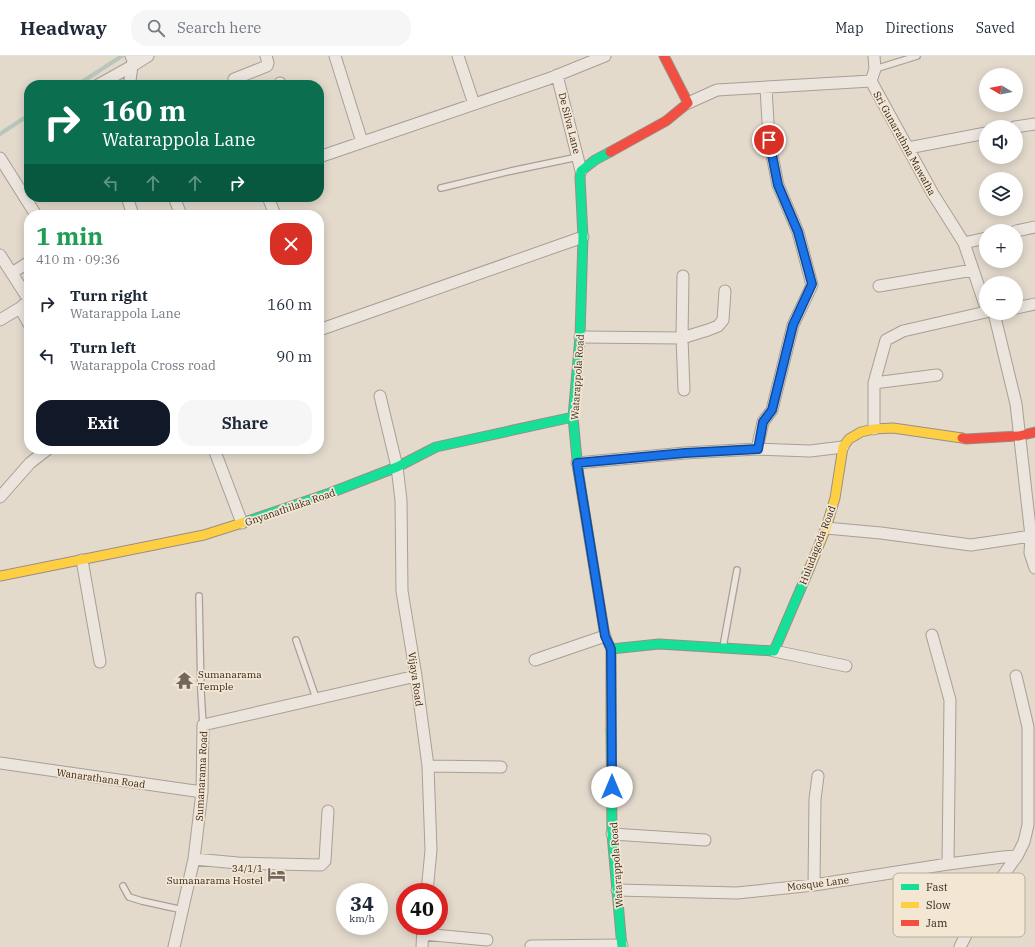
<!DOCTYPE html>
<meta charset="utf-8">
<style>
body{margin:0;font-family:"IBM Plex Serif",serif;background:#f6f6f7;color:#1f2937;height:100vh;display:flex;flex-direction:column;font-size:15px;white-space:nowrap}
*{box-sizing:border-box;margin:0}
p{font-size:13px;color:#747a83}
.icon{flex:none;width:22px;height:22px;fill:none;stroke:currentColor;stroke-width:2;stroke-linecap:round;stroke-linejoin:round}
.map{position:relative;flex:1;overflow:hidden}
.details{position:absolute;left:24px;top:154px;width:300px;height:244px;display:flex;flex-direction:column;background:#fff;border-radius:16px;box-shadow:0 2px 10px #0003}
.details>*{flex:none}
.guide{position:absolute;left:24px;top:24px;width:300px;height:122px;border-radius:16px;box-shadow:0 2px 10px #0003;background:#0b6e4f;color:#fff;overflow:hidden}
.needle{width:26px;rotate:280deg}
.fabs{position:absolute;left:979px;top:12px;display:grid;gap:8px}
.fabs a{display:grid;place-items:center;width:44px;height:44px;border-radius:50%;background:#fff;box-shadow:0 2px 10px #0003;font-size:20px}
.speed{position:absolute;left:336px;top:827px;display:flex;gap:8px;font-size:20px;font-weight:700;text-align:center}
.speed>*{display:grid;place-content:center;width:52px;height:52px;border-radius:50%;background:#fff;box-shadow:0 2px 10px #0003;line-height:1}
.speed small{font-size:10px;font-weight:400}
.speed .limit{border:6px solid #d22;background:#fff;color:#111}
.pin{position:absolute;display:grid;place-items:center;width:34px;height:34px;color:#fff;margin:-17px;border:2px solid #fff;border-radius:50%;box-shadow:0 1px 4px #0007}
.me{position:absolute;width:44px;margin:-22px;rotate:0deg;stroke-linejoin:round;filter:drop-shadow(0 0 3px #0008)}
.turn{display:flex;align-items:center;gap:14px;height:84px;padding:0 12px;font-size:18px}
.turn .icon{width:52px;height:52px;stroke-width:2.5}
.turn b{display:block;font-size:28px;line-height:34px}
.lanes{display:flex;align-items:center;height:38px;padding:0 12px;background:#0003;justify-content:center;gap:20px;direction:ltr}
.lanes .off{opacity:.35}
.round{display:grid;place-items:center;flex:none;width:42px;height:42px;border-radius:16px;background:#f6f6f7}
.headline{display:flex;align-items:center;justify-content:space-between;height:68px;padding:0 12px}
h1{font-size:24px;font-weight:800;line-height:30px;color:#1e9e55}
.cta{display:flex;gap:8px;margin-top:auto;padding:8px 12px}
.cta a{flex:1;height:46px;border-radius:16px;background:#111827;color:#fff;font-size:16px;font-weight:800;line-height:46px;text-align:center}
.cta a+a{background:#f6f6f7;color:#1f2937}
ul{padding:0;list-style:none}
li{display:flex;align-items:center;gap:12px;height:52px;padding:0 12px}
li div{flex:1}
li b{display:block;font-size:15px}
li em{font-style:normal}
header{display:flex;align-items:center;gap:24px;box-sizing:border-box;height:56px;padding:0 20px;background:#fff;border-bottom:1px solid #e0e1e3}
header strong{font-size:19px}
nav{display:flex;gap:22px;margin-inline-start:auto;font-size:14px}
.search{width:280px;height:36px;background:#f6f6f7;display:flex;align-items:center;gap:10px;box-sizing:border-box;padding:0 14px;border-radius:16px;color:#747a83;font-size:15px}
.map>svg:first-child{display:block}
</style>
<header>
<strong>Headway</strong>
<div class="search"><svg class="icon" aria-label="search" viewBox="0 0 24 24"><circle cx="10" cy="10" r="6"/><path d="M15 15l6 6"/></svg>Search here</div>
<nav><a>Map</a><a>Directions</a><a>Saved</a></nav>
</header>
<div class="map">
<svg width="1035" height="891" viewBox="0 0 1035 891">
<rect width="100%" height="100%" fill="#e3dacc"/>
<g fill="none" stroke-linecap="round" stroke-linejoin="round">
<!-- stream -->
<path stroke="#b8c7bb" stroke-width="4" d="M77,29L122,0
M0,78L29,59"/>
<defs>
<path id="lane" d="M875,13L917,0
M441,132L511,115L578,101
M199,540L201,636L203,669
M296,584L316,642
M723,591L737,514
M123,830L129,841L142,845L183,854"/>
<path id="street" d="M131,0L133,4L130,24L132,29
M335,0L362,86
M458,0L474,48
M557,19L581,115
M234,23L267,10L268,7L266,0
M871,25L933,138L964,187L986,252
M871,25L875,13L874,0
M280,27L281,29
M98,29L132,10L148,0
M688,47L717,34L871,25
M1015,71L1035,68
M908,92L986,77
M319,101L548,23L605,0
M0,102L36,159
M127,141L133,159
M174,141L181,159
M268,141L275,159
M1016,175L1035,171
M964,187L986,182
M0,199L29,244
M12,217L29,206
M683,220L682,282L684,334
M879,230L973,214
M20,252L29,268
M1016,252L1035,248
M994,257L1016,348L1031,480L1030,497L1035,512
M0,264L20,252L29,244
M319,274L583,181
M580,281L682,282L708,274L718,270L723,264L725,235
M874,327L937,319
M380,340L397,411L401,444L402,535L416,620L428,710L431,794L427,836
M874,373V327L886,284L903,275L986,256
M214,393L242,467
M757,393L763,366L772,354L793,269L812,229L798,176L778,129L769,84L766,32
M577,407L685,397L757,393L810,395L843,391
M0,441L30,407L48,393
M826,472L881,477L971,489L1031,480
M82,504L100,606
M932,579L950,644L948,808
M774,595L846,610
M535,604L605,580
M0,707L202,736
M428,710L501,711
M612,778L705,784
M194,803L238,807L321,809L325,805L328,755
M814,829L815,743L818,720
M617,834L737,837L814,829L948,808L1003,801L1017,800
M423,878L487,884
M531,890L622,889
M174,891L194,803L202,736L203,669L416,620
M422,891L423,870
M960,891L971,869L1002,821L1017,800L1024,786L1028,769V671L1016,620"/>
<path id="fast" d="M578,414L573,361L580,281L583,181L580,121L581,115L595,104L610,96
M245,466L330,437L397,411L436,391L573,361
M611,593L659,588L774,595L810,511
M611,673L612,778L622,891"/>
<path id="slow" d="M578,414L605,580L611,593V673
M810,511L826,472L835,442L843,391L849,383L861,376L874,373L893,372L962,382
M0,520L204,479L245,466"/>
<path id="jam" d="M610,96L666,65L688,47L664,0
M962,382L966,383L1019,380L1035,376"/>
</defs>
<!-- lane casing -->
<use href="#lane" stroke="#a89f96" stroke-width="8"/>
<!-- street casing -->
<use href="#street" stroke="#a89f96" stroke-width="13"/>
<!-- fast casing -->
<use href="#fast" stroke="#988f85" stroke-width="11"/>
<!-- slow casing -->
<use href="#slow" stroke="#988f85" stroke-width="11"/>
<!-- jam casing -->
<use href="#jam" stroke="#988f85" stroke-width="11"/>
<!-- lane -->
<use href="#lane" stroke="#ebe5de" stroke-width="5.5"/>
<!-- street -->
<use href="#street" stroke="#ebe5de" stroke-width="11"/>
<!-- fast -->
<use href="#fast" stroke="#16e098" stroke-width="9"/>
<!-- slow -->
<use href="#slow" stroke="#ffcf43" stroke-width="9"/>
<!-- jam -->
<use href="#jam" stroke="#f24e42" stroke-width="9"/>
</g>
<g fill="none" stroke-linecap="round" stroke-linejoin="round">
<defs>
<path id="route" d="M612,731L611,593L605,580L577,407L685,397L758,393L763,366L772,354L793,269L812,228L798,176L778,129L769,84"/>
</defs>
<!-- route casing -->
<use href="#route" stroke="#114b97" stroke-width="10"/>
<!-- route -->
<use href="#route" stroke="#1a73e8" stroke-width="7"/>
</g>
<!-- icons -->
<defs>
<symbol id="temple-bare" viewBox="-9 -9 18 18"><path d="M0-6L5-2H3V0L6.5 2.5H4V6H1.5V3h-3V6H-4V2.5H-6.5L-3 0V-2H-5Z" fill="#73665b" stroke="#f3e6d2" stroke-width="2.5" paint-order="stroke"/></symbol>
<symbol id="hotel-bare" viewBox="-9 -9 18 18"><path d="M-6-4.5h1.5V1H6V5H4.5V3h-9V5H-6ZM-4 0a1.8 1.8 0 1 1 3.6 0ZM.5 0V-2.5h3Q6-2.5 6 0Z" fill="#73665b" stroke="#f3e6d2" stroke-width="2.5" paint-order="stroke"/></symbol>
</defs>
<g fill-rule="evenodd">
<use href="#temple-bare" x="172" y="612" width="25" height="25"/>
<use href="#hotel-bare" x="264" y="806" width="25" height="25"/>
</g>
<g text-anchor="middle" stroke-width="3.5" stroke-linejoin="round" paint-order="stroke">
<!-- street labels -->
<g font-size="10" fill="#36271e" stroke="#f3e6d2">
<text transform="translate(570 67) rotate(76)" y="4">De Silva Lane</text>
<text transform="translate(905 87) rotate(61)" y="4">Sri Gunarathna Mawatha</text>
<text transform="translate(577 321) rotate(-86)" y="4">Watarappola Road</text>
<text transform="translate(290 451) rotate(-19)" y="4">Gnyanathilaka Road</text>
<text transform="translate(817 489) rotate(-69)" y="4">Huludagoda Road</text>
<text transform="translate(416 623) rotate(82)" y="4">Vijaya Road</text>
<text transform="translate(201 720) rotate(-87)" y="4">Sumanarama Road</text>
<text transform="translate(101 722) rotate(8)" y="4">Wanarathana Road</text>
<text transform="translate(616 809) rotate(-94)" y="4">Watarappola Road</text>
<text transform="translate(818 827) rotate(-7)" y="4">Mosque Lane</text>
</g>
<!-- poi labels -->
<g font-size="10" fill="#36271e" stroke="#f3e6d2" text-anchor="start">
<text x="198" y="622">Sumanarama<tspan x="198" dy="12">Temple</tspan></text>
<text x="263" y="816" text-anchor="end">34/1/1<tspan x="263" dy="12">Sumanarama Hostel</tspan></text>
</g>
</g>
<!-- legend -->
<rect x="893" y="817" width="132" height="64" rx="6" fill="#f3e6d2" stroke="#baad9c" stroke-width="1"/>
<rect x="901" y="828" width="18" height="6" fill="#16e098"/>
<rect x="901" y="846" width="18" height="6" fill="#ffcf43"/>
<rect x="901" y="864" width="18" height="6" fill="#f24e42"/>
<g font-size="11" fill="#36271e">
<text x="926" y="835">Fast</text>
<text x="926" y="853">Slow</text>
<text x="926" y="871">Jam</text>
</g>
</svg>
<div class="fabs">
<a><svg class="needle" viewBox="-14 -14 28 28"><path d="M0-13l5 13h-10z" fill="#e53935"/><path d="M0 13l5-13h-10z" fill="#747a83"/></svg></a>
<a><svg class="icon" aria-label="sound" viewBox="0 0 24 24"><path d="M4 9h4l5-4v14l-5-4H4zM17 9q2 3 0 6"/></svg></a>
<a><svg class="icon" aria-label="layers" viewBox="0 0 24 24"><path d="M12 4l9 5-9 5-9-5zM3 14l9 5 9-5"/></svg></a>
<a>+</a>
<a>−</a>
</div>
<div class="speed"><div>34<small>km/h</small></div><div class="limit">40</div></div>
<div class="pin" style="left:769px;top:84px;background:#d93025"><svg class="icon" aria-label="arrive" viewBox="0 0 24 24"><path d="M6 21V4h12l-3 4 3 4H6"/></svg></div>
<svg class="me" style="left:612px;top:731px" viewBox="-20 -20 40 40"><circle r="19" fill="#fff"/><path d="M0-13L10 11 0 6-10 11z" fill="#1a73e8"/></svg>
<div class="guide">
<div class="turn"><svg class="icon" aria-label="right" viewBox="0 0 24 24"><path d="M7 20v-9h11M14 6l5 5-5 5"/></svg><div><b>160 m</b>Watarappola Lane</div></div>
<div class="lanes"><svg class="icon off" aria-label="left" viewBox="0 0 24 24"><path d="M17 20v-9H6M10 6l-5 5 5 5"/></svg><svg class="icon off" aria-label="ahead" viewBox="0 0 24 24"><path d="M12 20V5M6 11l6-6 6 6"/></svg><svg class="icon off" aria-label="ahead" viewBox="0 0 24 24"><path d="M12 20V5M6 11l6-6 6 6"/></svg><svg class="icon" aria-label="right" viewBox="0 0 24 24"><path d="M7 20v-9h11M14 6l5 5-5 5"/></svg></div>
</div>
<section class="details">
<div class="headline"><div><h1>1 min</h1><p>410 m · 09:36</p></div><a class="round" style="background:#d93025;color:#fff"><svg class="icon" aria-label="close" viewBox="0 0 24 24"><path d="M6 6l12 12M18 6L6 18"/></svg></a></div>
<ul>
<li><svg class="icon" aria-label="right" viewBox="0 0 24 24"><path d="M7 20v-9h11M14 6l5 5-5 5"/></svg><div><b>Turn right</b><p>Watarappola Lane</p></div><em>160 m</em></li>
<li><svg class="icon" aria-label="left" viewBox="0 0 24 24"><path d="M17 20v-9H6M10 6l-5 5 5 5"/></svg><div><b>Turn left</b><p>Watarappola Cross road</p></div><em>90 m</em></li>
</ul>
<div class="cta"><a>Exit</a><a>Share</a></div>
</section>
</div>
